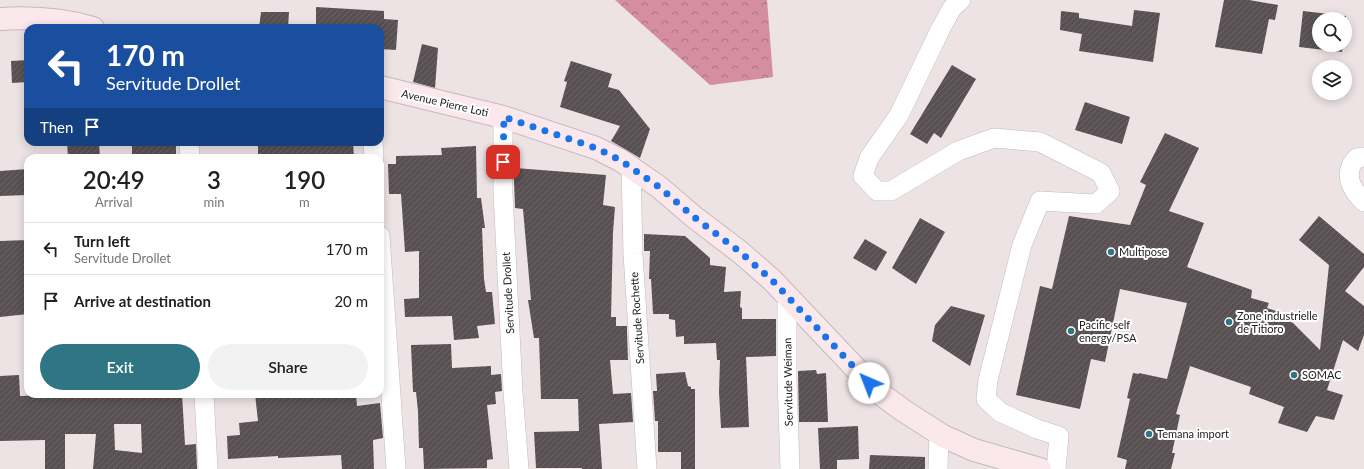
<!DOCTYPE html>
<style>
body{margin:0;font-family:Lato,sans-serif;background:#f2f2f2;color:#202124;height:100vh;display:flex;flex-direction:column;font-size:15px;white-space:nowrap}
*{box-sizing:border-box;margin:0}
p{font-size:13px;color:#757577}
.icon{flex:none;width:22px;height:22px;fill:none;stroke:currentColor;stroke-width:2;stroke-linecap:round;stroke-linejoin:round}
.map{position:relative;flex:1;overflow:hidden}
.drawer{position:absolute;left:24px;top:154px;width:360px;height:244px;display:flex;flex-direction:column;background:#fff;border-radius:12px;box-shadow:0 2px 10px #0003}
.drawer>*{flex:none}
.top-card{position:absolute;left:24px;top:24px;width:360px;height:122px;border-radius:12px;box-shadow:0 2px 10px #0003;background:#1a4fa0;color:#fff;overflow:hidden}
.tools{position:absolute;left:1312px;top:12px;display:grid;gap:8px}
.tools a{display:grid;place-items:center;width:40px;height:40px;border-radius:50%;background:#fff;box-shadow:0 2px 10px #0003;font-size:20px}
.pin{position:absolute;display:grid;place-items:center;width:34px;height:34px;color:#fff;margin:-17px;border-radius:8px;box-shadow:0 2px 6px #0006}
.me{position:absolute;width:44px;margin:-22px;rotate:316deg;stroke-linejoin:round;filter:drop-shadow(0 0 3px #0008)}
.turn{display:flex;align-items:center;gap:14px;height:84px;padding:0 16px;font-size:18px}
.turn .icon{width:52px;height:52px;stroke-width:2.5}
.turn b{display:block;font-size:28px;line-height:34px}
.then{display:flex;align-items:center;height:38px;padding:0 16px;background:#0003;gap:8px;font-size:15px}
.eta{display:flex;justify-content:space-evenly;align-items:center;height:68px;text-align:center}
.eta b{font-size:24px;font-weight:600;line-height:28px}
.cta{display:flex;gap:8px;margin-top:auto;padding:8px 16px}
.cta a{flex:1;height:46px;border-radius:24px;background:#307583;color:#fff;font-size:16px;font-weight:600;line-height:46px;text-align:center}
.cta a+a{background:#f2f2f2;color:#202124}
ul{padding:0;list-style:none}
li{display:flex;align-items:center;gap:12px;height:52px;padding:0 16px;border-top:1px solid #e0e0e0}
li div{flex:1}
li b{display:block;font-size:15px}
li em{font-style:normal}
.map>svg:first-child{display:block}
</style>
<div class="map">
<svg width="1364" height="469" viewBox="0 0 1364 469">
<defs>
<pattern id="forest-crowns" width="20" height="18" patternUnits="userSpaceOnUse"><rect width="20" height="18" fill="#d48ea0"/><path d="M2 6a3 3 0 1 1 6 0M12 15a3 3 0 1 1 6 0" fill="none" stroke="#ac7482"/></pattern>
<pattern id="building-hatch" width="6" height="6" patternUnits="userSpaceOnUse"><rect width="6" height="6" fill="#585052"/><path d="M-1 1l2-2M0 6l6-6M5 7l2-2" fill="none" stroke="#6c6667"/></pattern>
</defs>
<rect width="100%" height="100%" fill="#ede2e4"/>
<!-- forest -->
<path fill="url(#forest-crowns)" d="M615,0H767L773,77L710,85Z"/>
<!-- building -->
<path fill="url(#building-hatch)" fill-rule="evenodd" d="M1224,0H1249L1278,5L1275,20L1269,19L1262,54L1215,47Z
M316,7L384,11V19L398,20L396,50L380,49V28H316Z
M1134,10L1160,13L1153,62L1079,51L1082,34L1060,30L1061,11L1079,13V18L1132,26Z
M1303,11L1346,16L1345,25V19H1319V45H1343L1342,52L1299,47Z
M261,12H289L288,28H259Z
M422,44L438,48L435,88L413,82Z
M28,60V82L12,83L11,61Z
M571,61L612,74L608,87L619,90L650,129L640,158L611,141L620,126L560,107L567,82L564,81Z
M952,65L976,79L941,138L934,133L927,144L910,134Z
M1085,102L1130,117L1122,144L1075,130Z
M1165,133L1199,148L1169,211L1204,223L1187,267L1252,290L1251,298L1269,303L1267,308L1279,312L1278,316L1293,323L1320,350L1329,265L1299,240L1319,216L1364,254V267L1345,291L1364,306V335L1358,351L1343,340L1327,390L1343,395L1334,420L1316,416L1307,432L1278,423L1284,407L1249,394L1251,387L1190,366L1176,414L1180,415L1172,453H1175L1171,469H1125L1127,460L1117,457L1130,399L1127,398L1133,373L1139,374V373L1167,379L1187,303L1120,289L1105,362L1091,359L1080,409L1016,395L1040,286L1052,289L1069,216L1130,225L1146,185L1140,182Z
M67,142H99L100,158H68Z
M132,142H176V158H132Z
M258,142H353L354,158H258Z
M476,146L477,198H481L485,228H482L484,279L486,292H492L495,324L477,326L479,338L454,340L452,316L405,317L404,299L419,298V251L405,252L401,194H389L388,164H396V156L442,155L441,148Z
M515,168L606,175L603,205L615,207L613,232L611,317H616V326H627V332L628,360H610L613,394L631,393L633,422L599,424L602,469H582V468H536L534,432L579,431L578,399H541L539,338H534L528,300H531L523,209L515,208L514,180Z
M28,169V195L0,196V171Z
M920,218L945,232L916,284L892,268Z
M644,234L685,236L710,258V265L726,267L724,292L741,291L740,307L742,308V319H776V356L746,357L749,427L721,428L719,392L720,360H717L716,343L684,344V336L676,337L675,320L669,319V314H653L651,279H649L650,251H644Z
M865,239L887,252L876,271L853,258Z
M28,240V314L0,317V241Z
M951,306L985,315L970,366L932,341L935,325Z
M451,344L452,368L491,366V375L501,374L502,391L495,392L496,404L487,405L493,459L487,460V468L424,469L423,448H419L418,411L416,392H413L411,345Z
M816,370L817,374L826,373L828,422H799L798,371Z
M685,372L688,386L691,387V389H695V469H681V452H658V421H655L653,391H657L656,374Z
M19,375L20,396L82,394H182L185,445L196,444L197,469H93L96,434H65V469H45V440L0,441V376ZM114,424H141L142,453L115,450Z
M255,394H356L357,406L380,403L383,438L373,440L374,469H342L341,455L278,458V456L228,459L227,436L240,435L239,423L258,421Z
M858,426L859,459L837,460V469H820L818,428Z
M870,455L925,457V469H869Z"/>
<g fill="none" stroke-linecap="round" stroke-linejoin="round">
<defs>
<path id="minor" d="M961,0L952,8L941,28L899,115L869,158L863,176L877,191H891L958,151L994,138L1040,142L1101,173L1110,191L1096,204L1040,201L1022,245L988,380L986,399L1000,412L1037,429L1059,436L1056,469
M503,117V193L513,392L519,469
M189,142L190,158
M373,142L374,158
M1364,157L1357,158C1355,160 1352,163 1351,166C1345,180 1355,193 1364,202
M631,167L633,254L647,469
M380,236L396,469
M787,296V378L790,469
M204,394L208,469
M938,469L939,433"/>
<path id="secondary" d="M0,19C31,17 63,19 93,28
M380,87L503,117L596,148L620,160L659,187L694,217L740,252L772,280L878,392L904,411L943,436L974,450L1040,469"/>
</defs>
<!-- minor casing -->
<use href="#minor" stroke="#c4babd" stroke-width="20"/>
<!-- secondary casing -->
<use href="#secondary" stroke="#c4babd" stroke-width="24"/>
<!-- minor -->
<use href="#minor" stroke="#fff" stroke-width="19"/>
<!-- secondary -->
<use href="#secondary" stroke="#fbe8ec" stroke-width="22"/>
</g>
<g fill="none" stroke-linecap="round" stroke-linejoin="round">
<!-- route -->
<path stroke="#1a73e8" stroke-width="7" stroke-dasharray="0 12.6" d="M503,162L504,117L596,148L620,160L659,187L694,217L740,252L772,280L869,383"/>
</g>
<!-- markers -->
<g fill="#307583" stroke="#fff" stroke-width="1.5">
<circle cx="1111" cy="252" r="4"/>
<circle cx="1229" cy="322" r="4"/>
<circle cx="1071" cy="331" r="4"/>
<circle cx="1294" cy="375" r="4"/>
<circle cx="1149" cy="434" r="4"/>
</g>
<g text-anchor="middle" stroke-width="4" stroke-linejoin="round" paint-order="stroke">
<!-- street labels -->
<g font-size="11" fill="#242121" stroke="#fff">
<text transform="translate(445 103) rotate(13)" y="4">Avenue Pierre Loti</text>
<text transform="translate(508 293) rotate(-93)" y="4">Servitude Drollet</text>
<text transform="translate(637 318) rotate(-94)" y="4">Servitude Rochette</text>
<text transform="translate(788 382) rotate(-91)" y="4">Servitude Weiman</text>
</g>
<!-- poi labels -->
<g font-size="11" fill="#242121" stroke="#fff" text-anchor="start">
<text x="1119" y="256">Multipose</text>
<text x="1237" y="320">Zone industrielle<tspan x="1237" dy="13">de Titioro</tspan></text>
<text x="1079" y="329">Pacific self<tspan x="1079" dy="13">energy/PSA</tspan></text>
<text x="1302" y="379">SOMAC</text>
<text x="1157" y="438">Temana import</text>
</g>
</g>
</svg>
<div class="tools">
<a><svg class="icon" aria-label="search" viewBox="0 0 24 24"><circle cx="10" cy="10" r="6"/><path d="M15 15l6 6"/></svg></a>
<a><svg class="icon" aria-label="layers" viewBox="0 0 24 24"><path d="M12 4l9 5-9 5-9-5zM3 14l9 5 9-5"/></svg></a>
</div>
<div class="pin" style="left:503px;top:162px;background:#d93025"><svg class="icon" aria-label="arrive" viewBox="0 0 24 24"><path d="M6 21V4h12l-3 4 3 4H6"/></svg></div>
<svg class="me" style="left:869px;top:383px" viewBox="-20 -20 40 40"><circle r="19" fill="#fff"/><path d="M0-13L10 11 0 6-10 11z" fill="#1a73e8"/></svg>
<div class="top-card">
<div class="turn"><svg class="icon" aria-label="left" viewBox="0 0 24 24"><path d="M17 20v-9H6M10 6l-5 5 5 5"/></svg><div><b>170 m</b>Servitude Drollet</div></div>
<div class="then">Then<svg class="icon" aria-label="arrive" viewBox="0 0 24 24"><path d="M6 21V4h12l-3 4 3 4H6"/></svg></div>
</div>
<section class="drawer">
<div class="eta">
<div><b>20:49</b><p>Arrival</p></div>
<div><b>3</b><p>min</p></div>
<div><b>190</b><p>m</p></div>
</div>
<ul>
<li><svg class="icon" aria-label="left" viewBox="0 0 24 24"><path d="M17 20v-9H6M10 6l-5 5 5 5"/></svg><div><b>Turn left</b><p>Servitude Drollet</p></div><em>170 m</em></li>
<li><svg class="icon" aria-label="arrive" viewBox="0 0 24 24"><path d="M6 21V4h12l-3 4 3 4H6"/></svg><div><b>Arrive at destination</b></div><em>20 m</em></li>
</ul>
<div class="cta"><a>Exit</a><a>Share</a></div>
</section>
</div>
